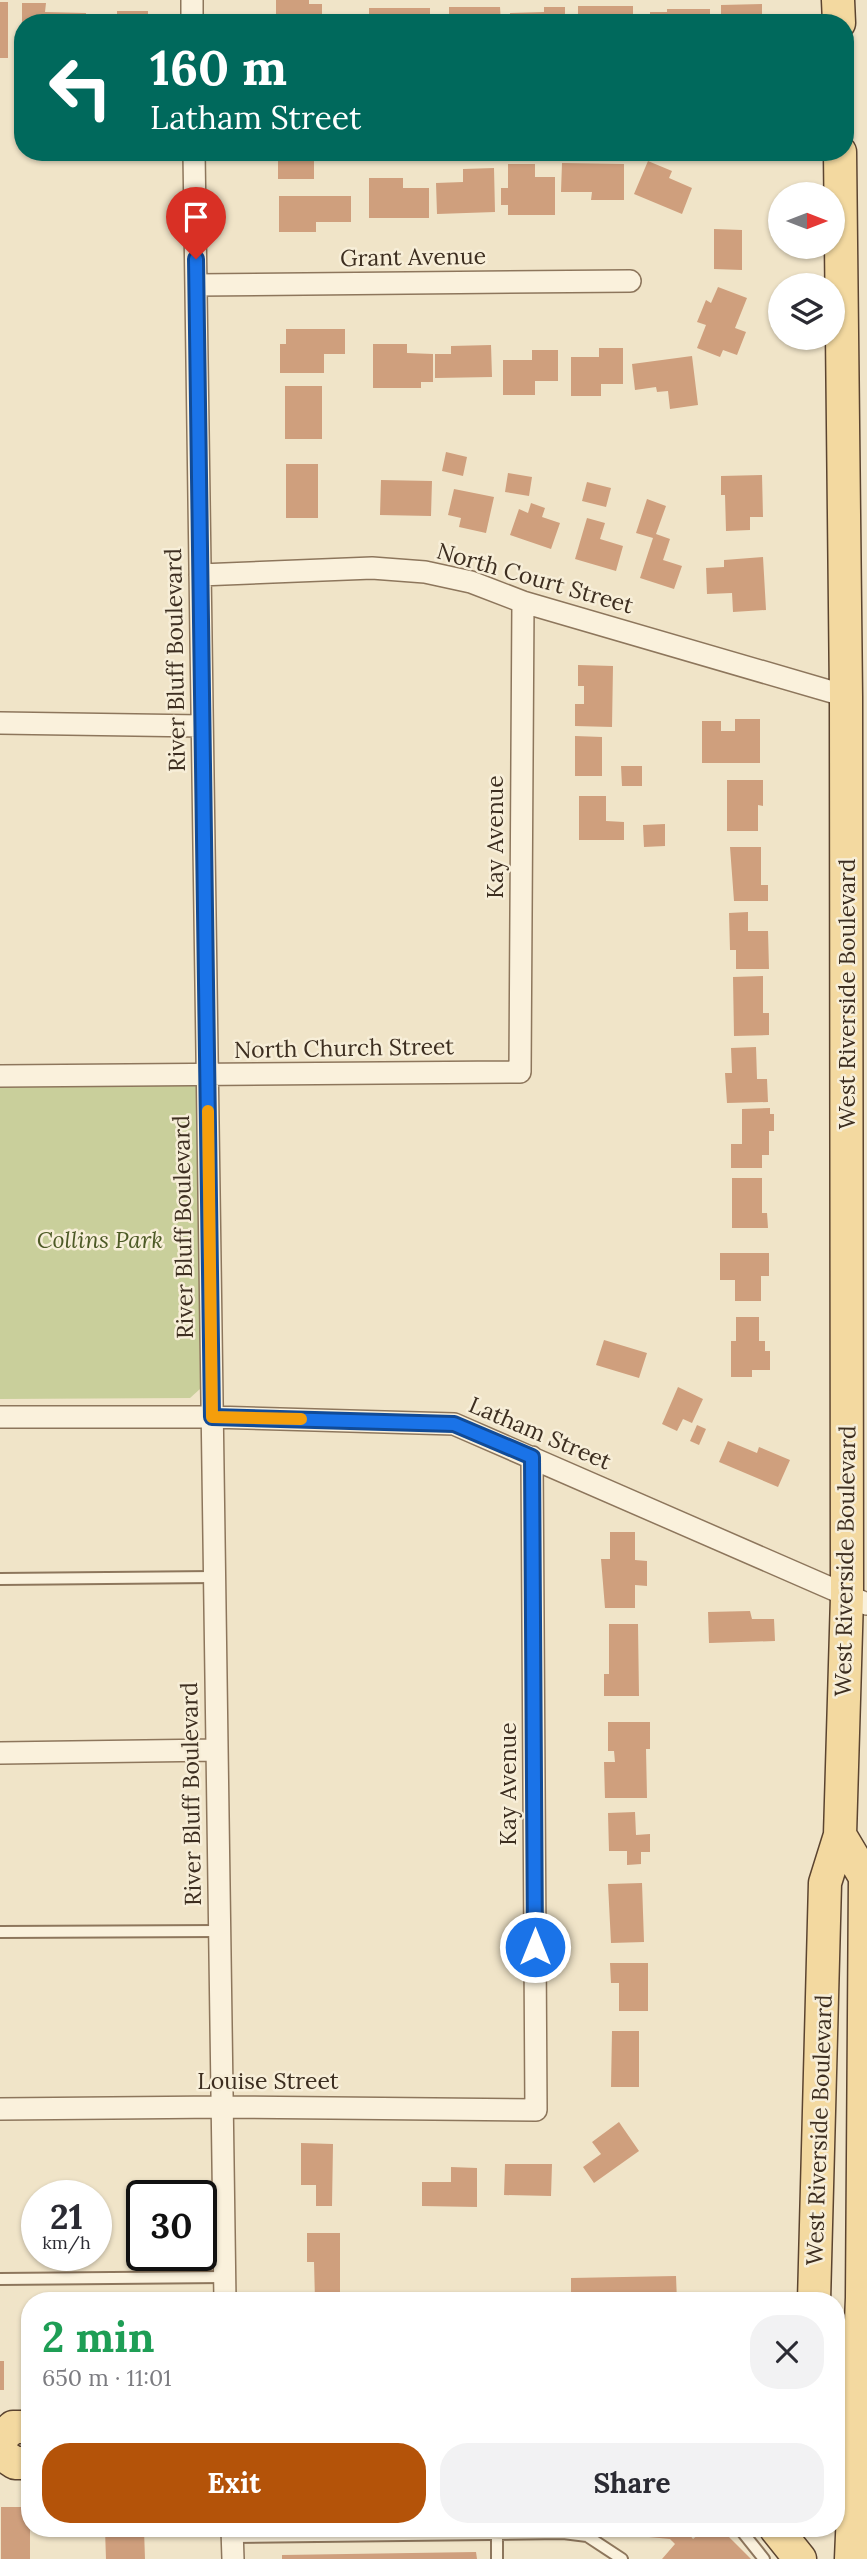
<!DOCTYPE html>
<meta charset="utf-8">
<style>
body{margin:0;font-family:Lora,serif;background:#f2f2f3;color:#2b2b33;height:100vh;display:flex;flex-direction:column;font-size:26px;white-space:nowrap}
*{box-sizing:border-box;margin:0}
p{font-size:23px;color:#7c7c81}
.icon{flex:none;width:38px;height:38px;fill:none;stroke:currentColor;stroke-width:2;stroke-linecap:round;stroke-linejoin:round}
.map{position:relative;flex:1;overflow:hidden}
.sheet{position:absolute;left:21px;top:2292px;width:824px;height:245px;display:flex;flex-direction:column;background:#fff;border-radius:28px;box-shadow:0 2px 5px #0004}
.sheet>*{flex:none}
.top-card{position:absolute;left:14px;top:14px;width:840px;height:147px;border-radius:28px;box-shadow:0 2px 5px #0004;background:#00695c;color:#fff;overflow:hidden}
.needle{width:46px;rotate:90deg}
.controls{position:absolute;left:768px;top:182px;display:grid;gap:14px}
.controls a{display:grid;place-items:center;width:77px;height:77px;border-radius:50%;background:#fff;box-shadow:0 2px 5px #0004;font-size:35px}
.speed{position:absolute;left:21px;top:2180px;display:flex;gap:14px;font-size:35px;font-weight:700;text-align:center}
.speed>*{display:grid;place-content:center;width:91px;height:91px;border-radius:50%;background:#fff;box-shadow:0 2px 5px #0004;line-height:1}
.speed small{font-size:18px;font-weight:400}
.speed .limit{border:4px solid #111;border-radius:10px;background:#fff;color:#111}
.pin{position:absolute;display:grid;place-items:center;width:60px;height:60px;color:#fff;margin:-72px -30px;border-radius:50% 50% 50% 0;rotate:-45deg;box-shadow:0 0 7px #0007}
.pin .icon{rotate:45deg}
.me{position:absolute;width:77px;margin:-38px;rotate:0deg;stroke-linejoin:round;filter:drop-shadow(0 0 5px #0008)}
.turn{display:flex;align-items:center;gap:24px;height:147px;padding:0 21px;font-size:32px}
.turn .icon{width:91px;height:91px;stroke-width:2.5}
.turn b{display:block;font-size:49px;line-height:60px}
.round{display:grid;place-items:center;flex:none;width:74px;height:74px;border-radius:28px;background:#f2f2f3}
.head{display:flex;align-items:center;justify-content:space-between;height:119px;padding:0 21px}
h1{font-size:42px;font-weight:700;line-height:52px;color:#1e9e55}
.button{display:flex;gap:14px;margin-top:auto;padding:14px 21px}
.button a{flex:1;height:80px;border-radius:28px;background:#b45309;color:#fff;font-size:28px;font-weight:700;line-height:80px;text-align:center}
.button a+a{background:#f2f2f3;color:#2b2b33}
.map>svg:first-child{display:block}
</style>
<div class="map">
<svg width="867" height="2559" viewBox="0 0 867 2559">
<rect width="100%" height="100%" fill="#f0e4c8"/>
<!-- green -->
<path fill="#c9cf9b" d="M0,1080L196,1084L198,1092L200,1389L190,1398L0,1399Z"/>
<!-- building -->
<path fill="#cf9f7d" d="M276,0H309V4H322V23H276Z
M0,2H8V58H0Z
M22,3H46L45,12L86,13V23H22Z
M762,4V14H774V23H721V5Z
M578,6H633V23H578Z
M449,7H500L501,23H449Z
M544,7H565V23H510V13L544,12Z
M369,8H430V23H369Z
M667,9H710V23H650V12H667Z
M117,11H148V23H117Z
M278,152H314V179H278Z
M648,161L672,171L669,178L692,188L682,214L634,194Z
M562,163L624,164V200H591L592,192H561Z
M508,164H535V177H555V215H508V205H501V188H508Z
M494,168L495,212L437,214L436,183L463,182V169Z
M369,178H403V188H429V218H369Z
M279,196H351V222H316V232H279Z
M714,229L742,230V270L714,269Z
M718,287L747,298L735,328L746,332L737,355L723,350L720,357L697,348L706,325L697,322L706,300L711,303Z
M286,329H345V354H324V373H280V344H286Z
M373,344H407V353L433,354V382H421V388H373Z
M491,345L492,377L435,378V354H451V346Z
M599,348H623V384H601V396H571V357H599Z
M532,350H558V381H535V395H503V360H532Z
M692,356L698,405L670,409L668,391L657,392L656,387L635,390L632,364Z
M285,386H322V439H285Z
M446,452L467,457L463,476L442,471Z
M286,464H318V518H286Z
M508,473L532,477L529,496L505,492Z
M762,475L763,517H750V530L726,531L725,495H721V476Z
M381,480L432,481L431,516L380,515Z
M587,482L611,488L606,507L582,501Z
M454,489L494,497L486,533L459,527L461,518L448,515Z
M647,499L666,506L656,534L670,539L663,560L682,566L674,589L640,578L653,538L636,533Z
M531,503L545,508L542,517L560,523L551,549L510,535L519,509L528,513Z
M587,518L605,523L600,539L623,546L616,571L575,559Z
M763,557L766,610L733,612L732,593L707,594L706,568L724,567V560Z
M578,665L613,666L612,727L575,726V704H584V686H578Z
M735,719H760V763H702V721H721V731H735Z
M575,736L602,737V776H575Z
M621,766H642V786H622Z
M727,780H763V806L758,805V831H727Z
M579,796H606V821L624,822V840H579Z
M665,824V846L644,847L643,825Z
M730,847H761V885H768V901H734Z
M748,912V931H768L769,969H736V950H730L729,913Z
M763,976V1013H769V1035L734,1036L733,977Z
M756,1047L757,1079H767L768,1102L727,1103L725,1073H732L731,1048Z
M770,1108V1114H774V1131H769V1155H762V1168H731V1144H742V1109Z
M732,1178H762V1213H767L768,1228H732Z
M720,1253H769V1276H761V1301H735V1280H720Z
M736,1317H759V1341H765V1351H770V1370H752V1377H731V1341H736Z
M604,1340L647,1353L639,1378L596,1365Z
M678,1387L703,1399L692,1423L683,1419L677,1431L662,1424Z
M697,1425L706,1429L699,1445L690,1441Z
M728,1441L757,1453L759,1447L790,1460L778,1487L719,1462Z
M610,1532H635V1560L647,1561V1586L635,1585V1608H605L601,1559H610Z
M750,1611L752,1619H774L775,1641L709,1643L708,1612Z
M609,1624H638L639,1696H604V1674H609Z
M608,1722H650V1749H646L647,1798H605L604,1762H615L614,1751H608Z
M635,1812L636,1835L650,1834V1852H641V1864L627,1865V1851H609L608,1813Z
M642,1883L644,1942L611,1943L608,1884Z
M610,1963H648V2011H619V1983H611Z
M612,2031H639V2087H611Z
M619,2122L639,2151L594,2183L583,2167L601,2154L592,2142Z
M301,2143L333,2144L332,2206H316V2185H301Z
M505,2164H552L551,2196L504,2195Z
M451,2167L477,2168V2207L422,2206V2182H451Z
M307,2233H340V2300H315L314,2262H307Z
M676,2276L677,2301H571V2278Z
M172,2294H199V2301H172Z
M0,2361H4V2390H0Z
M1,2507H30V2559H1Z
M105,2529H144L145,2559H106Z
M627,2529H685L693,2539L705,2529L712,2533L721,2529L751,2559H662L675,2544L670,2539L628,2535Z
M476,2552L477,2559H282V2555Z"/>
<g fill="none" stroke-linecap="round" stroke-linejoin="round">
<defs>
<path id="service" d="M0,1579L214,1577
M0,1932L220,1931
M0,2279L224,2277
M740,2529L764,2559
M497,2536V2559
M587,2536L601,2529
M233,2537L563,2533L587,2536L622,2559"/>
<path id="minor" d="M192,0V23
M194,152L225,2301
M196,285L630,281
M200,575L372,568L425,572L471,582L523,602L846,696
M0,723L202,726
M0,1076L520,1072L523,602
M0,1417H212L454,1424L867,1604
M0,1753L217,1750
M0,2109L222,2107L536,2110L532,1457
M232,2529L233,2559"/>
<path id="primary" d="M838,0L839,23
M840,1835L865,1877L862,2298L851,2559
M814,2301L825,1883L840,1835L847,1597L846,696L840,152
M0,2439L13,2427H30
M0,2453L15,2463H30
M776,2529L800,2559"/>
</defs>
<!-- service casing -->
<use href="#service" stroke="#8d765c" stroke-width="14"/>
<!-- minor casing -->
<use href="#minor" stroke="#8d765c" stroke-width="24"/>
<!-- primary casing -->
<use href="#primary" stroke="#5b4430" stroke-width="35"/>
<!-- service -->
<use href="#service" stroke="#faf1dc" stroke-width="10"/>
<!-- minor -->
<use href="#minor" stroke="#faf1dc" stroke-width="21"/>
<!-- primary -->
<use href="#primary" stroke="#f3d9a0" stroke-width="32"/>
</g>
<g fill="none" stroke-linecap="round" stroke-linejoin="round">
<defs>
<path id="route" d="M196,259L212,1417L454,1424L532,1457L535,1947"/>
</defs>
<!-- route casing -->
<use href="#route" stroke="#114b97" stroke-width="18"/>
<!-- route -->
<use href="#route" stroke="#1a73e8" stroke-width="12"/>
<!-- slow -->
<path stroke="#f59e0b" stroke-width="12" d="M208,1111L212,1417L301,1419"/>
</g>
<g text-anchor="middle" stroke-width="5" stroke-linejoin="round" paint-order="stroke">
<!-- street labels -->
<g font-size="23" fill="#3d2e20" stroke="#f7eed8">
<text transform="translate(413 257) rotate(-1)" y="8">Grant Avenue</text>
<text transform="translate(535 578) rotate(16)" y="8">North Court Street</text>
<text transform="translate(175 660) rotate(-91)" y="8">River Bluff Boulevard</text>
<text transform="translate(495 837) rotate(-90)" y="8">Kay Avenue</text>
<text transform="translate(847 994) rotate(-90)" y="8">West Riverside Boulevard</text>
<text transform="translate(344 1048) rotate(-1)" y="8">North Church Street</text>
<text transform="translate(183 1227) rotate(-91)" y="8">River Bluff Boulevard</text>
<text transform="translate(540 1433) rotate(23)" y="8">Latham Street</text>
<text transform="translate(845 1561) rotate(-89)" y="8">West Riverside Boulevard</text>
<text transform="translate(508 1784) rotate(-90)" y="8">Kay Avenue</text>
<text transform="translate(191 1794) rotate(-91)" y="8">River Bluff Boulevard</text>
<text x="268" y="2089">Louise Street</text>
<text transform="translate(819 2130) rotate(-88)" y="8">West Riverside Boulevard</text>
</g>
<!-- park labels -->
<g font-size="23" font-style="italic" fill="#4d5a26" stroke="#f7eed8">
<text x="100" y="1248">Collins Park</text>
</g>
</g>
</svg>
<div class="controls">
<a><svg class="needle" viewBox="-14 -14 28 28"><path d="M0-13l5 13h-10z" fill="#e53935"/><path d="M0 13l5-13h-10z" fill="#7c7c81"/></svg></a>
<a><svg class="icon" aria-label="layers" viewBox="0 0 24 24"><path d="M12 4l9 5-9 5-9-5zM3 14l9 5 9-5"/></svg></a>
</div>
<div class="speed"><div>21<small>km/h</small></div><div class="limit">30</div></div>
<div class="pin" style="left:196px;top:259px;background:#d93025"><svg class="icon" aria-label="arrive" viewBox="0 0 24 24"><path d="M6 21V4h12l-3 4 3 4H6"/></svg></div>
<svg class="me" style="left:535px;top:1947px" viewBox="-20 -20 40 40"><circle r="17" fill="#1a73e8" stroke="#fff" stroke-width="3"/><path d="M0-11L8 9 0 5-8 9z" fill="#fff"/></svg>
<div class="top-card">
<div class="turn"><svg class="icon" aria-label="left" viewBox="0 0 24 24"><path d="M17 20v-9H6M10 6l-5 5 5 5"/></svg><div><b>160 m</b>Latham Street</div></div>
</div>
<section class="sheet">
<div class="head"><div><h1>2 min</h1><p>650 m · 11:01</p></div><a class="round"><svg class="icon" aria-label="close" viewBox="0 0 24 24"><path d="M6 6l12 12M18 6L6 18"/></svg></a></div>
<div class="button"><a>Exit</a><a>Share</a></div>
</section>
</div>
